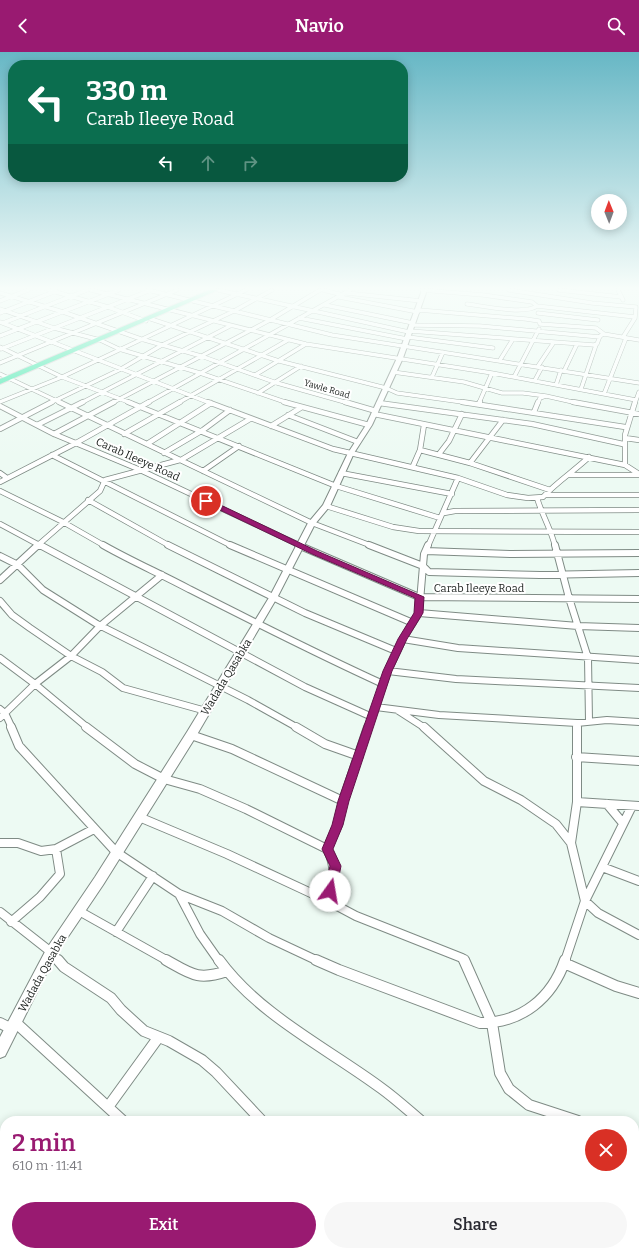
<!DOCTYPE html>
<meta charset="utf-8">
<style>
body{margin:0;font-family:Bitter,serif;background:#f7f7f7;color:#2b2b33;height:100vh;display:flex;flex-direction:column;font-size:15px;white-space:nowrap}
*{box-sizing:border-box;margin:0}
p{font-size:13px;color:#7c7c81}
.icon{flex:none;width:22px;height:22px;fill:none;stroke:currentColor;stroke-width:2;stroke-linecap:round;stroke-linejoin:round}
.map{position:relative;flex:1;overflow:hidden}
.drawer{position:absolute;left:0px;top:1064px;width:639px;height:140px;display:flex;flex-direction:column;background:#fff;border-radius:16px 16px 0 0;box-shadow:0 2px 10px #0003}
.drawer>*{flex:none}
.top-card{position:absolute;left:8px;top:8px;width:400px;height:122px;border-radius:16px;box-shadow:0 2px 10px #0003;background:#0b6e4f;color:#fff;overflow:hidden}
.needle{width:26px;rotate:359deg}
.tools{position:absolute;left:591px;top:142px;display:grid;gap:8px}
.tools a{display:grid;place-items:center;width:36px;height:36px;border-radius:50%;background:#fff;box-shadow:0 2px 10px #0003;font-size:20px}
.pin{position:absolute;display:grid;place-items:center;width:34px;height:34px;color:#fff;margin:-17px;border:2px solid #fff;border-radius:50%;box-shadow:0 1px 4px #0007}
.me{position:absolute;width:44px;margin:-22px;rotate:13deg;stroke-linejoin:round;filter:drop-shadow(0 0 3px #0008)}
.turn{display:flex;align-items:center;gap:14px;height:84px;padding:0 12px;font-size:18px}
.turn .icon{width:52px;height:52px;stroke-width:2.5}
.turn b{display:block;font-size:28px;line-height:34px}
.lanes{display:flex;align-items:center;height:38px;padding:0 12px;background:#0003;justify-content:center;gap:20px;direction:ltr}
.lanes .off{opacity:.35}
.round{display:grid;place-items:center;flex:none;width:42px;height:42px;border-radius:21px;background:#f7f7f7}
.head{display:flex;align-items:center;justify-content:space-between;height:68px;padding:0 12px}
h1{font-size:24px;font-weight:600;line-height:30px;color:#991a71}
.cta{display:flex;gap:8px;margin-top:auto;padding:8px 12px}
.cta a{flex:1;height:46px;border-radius:24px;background:#991a71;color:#fff;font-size:16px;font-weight:600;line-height:46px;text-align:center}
.cta a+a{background:#f7f7f7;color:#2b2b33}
header{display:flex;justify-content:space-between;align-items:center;height:52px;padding:0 12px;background:#991a71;color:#fff;font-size:18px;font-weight:600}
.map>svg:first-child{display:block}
</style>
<header><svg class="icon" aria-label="back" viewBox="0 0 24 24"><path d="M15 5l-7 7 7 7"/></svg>Navio<svg class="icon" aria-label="search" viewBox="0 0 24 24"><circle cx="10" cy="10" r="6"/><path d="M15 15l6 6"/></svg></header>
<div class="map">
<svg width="639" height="1204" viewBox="0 0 639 1204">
<rect width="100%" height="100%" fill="#edfaf3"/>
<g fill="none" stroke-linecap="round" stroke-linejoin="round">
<defs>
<path id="street-far4" d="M49,238L108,255L146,269
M91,238L306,292L492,321L636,348
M148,238L332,283L639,331
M218,238L409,280
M323,238L343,243
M422,238L483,243L532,250L537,254L635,265
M509,238L592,251L636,255L635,266L623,285
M559,238L621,245
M618,238L623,248
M0,241L63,260L141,287L201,304L277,331L348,351
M347,241L421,249
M339,245L418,260
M0,249L28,238
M467,252C483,254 525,263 537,254
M325,253L413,271
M0,257L54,276L100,288L119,297L200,321L288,351
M419,258L526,267L539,269L540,272L596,276L604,282L639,288
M0,261L56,239
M538,261L598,268
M299,266L407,287
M151,267L279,309L386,336L397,341L469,351
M0,270L210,351
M3,271L87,238
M412,273L480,274L600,285
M410,279L594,293L597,292L600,284L604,282
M0,284L119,238
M408,285L493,296
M0,295L62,325L131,351
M1,297L151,238
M500,308L513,287
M0,311L177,238
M538,314L554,290
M564,319L577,292
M393,320L464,330L502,341H523L546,344
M0,322L61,351
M255,323L306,292
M432,325L443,300
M514,325L539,277
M535,328L542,315
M556,333L561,318
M581,337L596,293
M258,341L301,314
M604,342L626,286
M0,350L62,325L246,238
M50,351L121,317L162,293L234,259L272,238
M81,351L230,274
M112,351L270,268L320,238
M147,351L350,238
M178,351L288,288
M479,351L492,321
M538,351L540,346L546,344L577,351
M635,351L639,340"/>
<path id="street-far3" d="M59,350L312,471L372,494
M128,350L336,434L440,466
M208,350L333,397L458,426L507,443L528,446L543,445C557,430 574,419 589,405
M284,350L369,373
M345,350L376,359
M462,350L625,375
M573,350L639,362
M379,351L532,372L623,392
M479,352L480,350
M0,354L54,382L138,417L301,494
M534,360L538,350
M374,362L625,413L639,422
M288,363L358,390
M37,373L83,350
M271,374L302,355
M0,377L52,350
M54,382L114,350
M124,382L180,350
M625,386L639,388
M147,392L211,351
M420,398L470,411L550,438
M164,401L203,378L230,358
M439,402L449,389L462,362
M52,403L232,494
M181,408L250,367
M470,411L503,368
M625,413V383L635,350
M413,414L420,398L424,373
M203,419L239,394
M0,421L7,426
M341,421L452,442
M569,423H639
M0,430L76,391L149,350
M0,439L63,470L105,494
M546,443H639
M537,446C542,463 551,477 555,494
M88,448L170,494
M326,454L393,475L419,479L639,480
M444,461L455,459L639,458
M0,472L41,494
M37,494L100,439L105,428L180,408
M428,494L458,426"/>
<path id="street-far2" d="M40,493L305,635L372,665
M103,493C131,509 161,522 189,537C254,570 317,602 383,632
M168,493L305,561L396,599
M230,493L413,571
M298,493L419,545L639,547
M369,493L423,514L429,520L540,523L639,521
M555,493L569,546L588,606L589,669
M426,499L511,502L639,501
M0,504L18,513L43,538L97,572L248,648L298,676
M0,528L38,493
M0,549L12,563L30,576L71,604L102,620L123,636L206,659
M419,561L578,574L639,576
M403,587L458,596L639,608
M0,606L35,632L88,676
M388,619L456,627L639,636
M376,655L439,663L577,671L607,668L639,670
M0,657L5,661L12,676
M397,658L425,676
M0,666L35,632L71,604L100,574L162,523
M577,671V676
M368,676L388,619L403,587L419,561L424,502L428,493"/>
<path id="street-far1" d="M11,675L19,694L116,800L179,842L222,859L269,886L318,909
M86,675L135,712L164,727L200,737L246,757L327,797L338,773L343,749L368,675
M296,675L325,692L359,704
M424,675L484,729L521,748L556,772L571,791L585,849L598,861L639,883
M191,683L232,697L343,749
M576,705L639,709
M577,750L639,754
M607,752L622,770
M139,765L227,802L326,848
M0,791H18L41,799L56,797L94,777
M571,791L577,750V675
M327,797C337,815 334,830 326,848L356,864L462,906L465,909
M602,815L639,829
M179,842L200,882L219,909
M79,859L168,909
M0,860L51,900L58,909
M11,870L40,845L60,822L56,797
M116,880L153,824
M565,909L585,849L632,754"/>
<path id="street" d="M58,908L64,915L111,946L121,958L144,979L169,989L202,1008L216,1020L262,1069
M166,908C191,922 198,929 227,919
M219,908C259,963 327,996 381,1036C395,1046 408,1058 421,1069
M316,908L339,918L480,971C522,971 552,946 565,908
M464,908L492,971L500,1021L509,1037L529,1053L578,1069
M564,911L616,934L639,941
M15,970L123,1069
M0,971L12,977
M108,1055L158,986
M634,1094L639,1097
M0,1153H5
M116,1199L121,1204
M267,1199L273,1204
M429,1199L431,1204
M562,1199L569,1204
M170,1204L171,1199
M449,1204L451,1199"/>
<path id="secondary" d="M422,238H427L403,306L372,373L354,401L330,454L315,472L278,544L195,686L103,833L55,904L5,1004L0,1006V985L47,896L95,825L187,680L270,544L308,471L323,453L348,401L366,373L397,306Z"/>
<path id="highway" d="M209,238H218L0,332V327Z"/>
</defs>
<!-- street-far4 casing -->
<use href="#street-far4" stroke="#7f8b85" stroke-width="4.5"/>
<!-- street-far3 casing -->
<use href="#street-far3" stroke="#7f8b85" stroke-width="6"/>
<!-- street-far2 casing -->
<use href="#street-far2" stroke="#7f8b85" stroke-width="8"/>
<!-- street-far1 casing -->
<use href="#street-far1" stroke="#7f8b85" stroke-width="10"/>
<!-- street casing -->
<use href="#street" stroke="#7f8b85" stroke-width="12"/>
<!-- secondary casing -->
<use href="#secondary" stroke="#7f8b85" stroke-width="2"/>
<!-- highway casing -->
<use href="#highway" stroke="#d6d7d6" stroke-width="2"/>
<!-- street-far4 -->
<use href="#street-far4" stroke="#fff" stroke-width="3.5"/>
<!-- street-far3 -->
<use href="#street-far3" stroke="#fff" stroke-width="4.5"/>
<!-- street-far2 -->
<use href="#street-far2" stroke="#fff" stroke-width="6"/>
<!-- street-far1 -->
<use href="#street-far1" stroke="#fff" stroke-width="8"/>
<!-- street -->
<use href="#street" stroke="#fff" stroke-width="10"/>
<!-- secondary -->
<use href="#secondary" fill="#fff" fill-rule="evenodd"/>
<!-- highway -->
<use href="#highway" fill="#46e9af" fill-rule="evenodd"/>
</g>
<!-- sky -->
<linearGradient id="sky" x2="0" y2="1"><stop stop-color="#67b7c5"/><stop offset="0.58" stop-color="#f7fdfa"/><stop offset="1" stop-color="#f7fdfa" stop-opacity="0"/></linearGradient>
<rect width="639" height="407" fill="url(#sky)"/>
<!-- route -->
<path fill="#991a71" stroke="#631149" d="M203,447H208L317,499L424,545L423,561L407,587L392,619L349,749L343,773L333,797L341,814L336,839L334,843L330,844L326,843L324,839L330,814L322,797L332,773L338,749L383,619L398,587L414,561L415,546L312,502L203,450Z"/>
<g text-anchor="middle" stroke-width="4" stroke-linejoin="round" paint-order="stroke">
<!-- far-street labels -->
<g font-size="9" fill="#1a1f1c" stroke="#fff">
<text transform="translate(327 337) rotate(16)" y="3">Yawle Road</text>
</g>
<!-- street labels -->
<g font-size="11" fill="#1a1f1c" stroke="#fff">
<text transform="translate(138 407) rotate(24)" y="4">Carab Ileeye Road</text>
<text x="479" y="540">Carab Ileeye Road</text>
<text transform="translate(226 625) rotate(-59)" y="4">Wadada Qasabka</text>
<text transform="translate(42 921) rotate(-61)" y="4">Wadada Qasabka</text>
</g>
</g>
</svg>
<div class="tools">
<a><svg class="needle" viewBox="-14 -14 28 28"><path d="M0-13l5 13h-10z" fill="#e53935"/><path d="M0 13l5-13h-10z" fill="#7c7c81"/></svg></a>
</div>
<div class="pin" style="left:206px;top:449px;background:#d93025"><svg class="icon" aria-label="arrive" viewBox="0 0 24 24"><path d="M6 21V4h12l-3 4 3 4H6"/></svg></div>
<svg class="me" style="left:330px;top:839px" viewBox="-20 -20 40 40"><circle r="19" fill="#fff"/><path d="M0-13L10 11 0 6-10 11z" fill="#991a71"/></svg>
<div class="top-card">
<div class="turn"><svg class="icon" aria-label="left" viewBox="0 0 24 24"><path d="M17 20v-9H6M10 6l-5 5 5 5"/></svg><div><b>330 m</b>Carab Ileeye Road</div></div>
<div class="lanes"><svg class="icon" aria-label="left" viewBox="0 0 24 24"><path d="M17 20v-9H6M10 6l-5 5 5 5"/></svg><svg class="icon off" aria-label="ahead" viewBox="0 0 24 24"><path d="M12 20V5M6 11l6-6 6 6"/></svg><svg class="icon off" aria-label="right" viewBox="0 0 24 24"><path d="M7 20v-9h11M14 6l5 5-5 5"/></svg></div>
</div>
<section class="drawer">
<div class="head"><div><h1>2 min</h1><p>610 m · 11:41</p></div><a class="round" style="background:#d93025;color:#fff"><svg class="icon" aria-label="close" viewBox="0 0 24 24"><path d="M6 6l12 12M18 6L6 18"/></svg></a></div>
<div class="cta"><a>Exit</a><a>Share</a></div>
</section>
</div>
